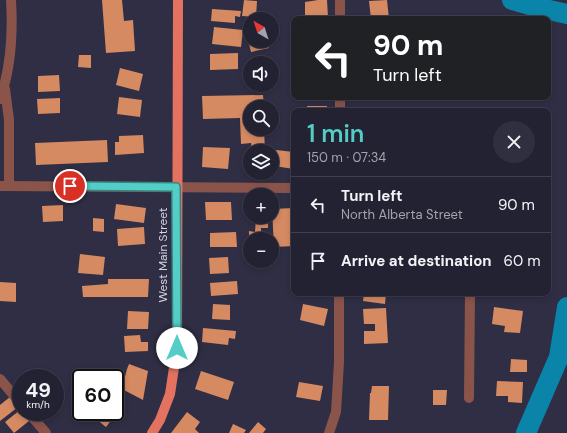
<!DOCTYPE html>
<meta charset="utf-8">
<style>
body{margin:0;font-family:"DM Sans",sans-serif;background:#2f2f3f;color:#f1f3f6;height:100vh;display:flex;flex-direction:column;font-size:15px;white-space:nowrap}
*{box-sizing:border-box;margin:0}
p{font-size:13px;color:#a3a4ac}
.icon{flex:none;width:22px;height:22px;fill:none;stroke:currentColor;stroke-width:2;stroke-linecap:round;stroke-linejoin:round}
.map{position:relative;flex:1;overflow:hidden}
.panel{position:absolute;left:291px;top:108px;width:260px;height:188px;display:flex;flex-direction:column;background:#232233;border-radius:8px;box-shadow:0 2px 6px #0003,0 0 0 1px #403f4e}
.panel>*{flex:none}
.hud{position:absolute;left:291px;top:16px;width:260px;height:84px;border-radius:8px;box-shadow:0 2px 6px #0003,0 0 0 1px #403f4e;background:#202124;color:#fff;overflow:hidden}
.needle{width:26px;rotate:321deg}
.controls{position:absolute;left:243px;top:12px;display:grid;gap:8px}
.controls a{display:grid;place-items:center;width:36px;height:36px;border-radius:50%;background:#232233;box-shadow:0 2px 6px #0003,0 0 0 1px #403f4e;font-size:20px}
.speed{position:absolute;left:12px;top:369px;display:flex;gap:8px;font-size:20px;font-weight:700;text-align:center}
.speed>*{display:grid;place-content:center;width:52px;height:52px;border-radius:50%;background:#232233;box-shadow:0 2px 6px #0003,0 0 0 1px #403f4e;line-height:1}
.speed small{font-size:10px;font-weight:400}
.speed .limit{border:2px solid #111;border-radius:6px;background:#fff;color:#111}
.pin{position:absolute;display:grid;place-items:center;width:34px;height:34px;color:#fff;margin:-17px;border:2px solid #fff;border-radius:50%;box-shadow:0 1px 4px #0007}
.me{position:absolute;width:44px;margin:-22px;rotate:0deg;stroke-linejoin:round;filter:drop-shadow(0 0 3px #0008)}
.turn{display:flex;align-items:center;gap:14px;height:84px;padding:0 16px;font-size:18px}
.turn .icon{width:52px;height:52px;stroke-width:2.5}
.turn b{display:block;font-size:28px;line-height:34px}
.round{display:grid;place-items:center;flex:none;width:42px;height:42px;border-radius:21px;background:#2f2f3f}
.head{display:flex;align-items:center;justify-content:space-between;height:68px;padding:0 16px}
h1{font-size:24px;font-weight:600;line-height:30px;color:#54cdc7}
ul{padding:0;list-style:none}
li{display:flex;align-items:center;gap:12px;height:56px;padding:0 16px;border-top:1px solid #403f4e}
li div{flex:1}
li b{display:block;font-size:15px}
li em{font-style:normal}
.map>svg:first-child{display:block}
</style>
<div class="map">
<svg width="567" height="433" viewBox="0 0 567 433">
<rect width="100%" height="100%" fill="#2f2e44"/>
<g fill="none" stroke-linecap="round" stroke-linejoin="round">
<!-- river -->
<path stroke="#0a85a9" stroke-width="20" d="M512,0L536,7L567,14
M526,433L559,357L567,307"/>
</g>
<!-- building -->
<path fill="#d68a62" d="M102,0H122L124,21L133,20L135,51L106,53Z
M244,0L257,1L256,17L242,16Z
M318,0H327L328,17L305,18V2Z
M387,0L389,19H371L369,1Z
M212,9L241,11L240,17L235,16V23L211,21Z
M214,27L243,30L241,47L212,44Z
M248,40H250V41H268L269,48L251,52Z
M238,53V69L210,70V54Z
M79,55H91V68L78,67Z
M120,68L143,74L139,91L116,85Z
M59,75L60,91L38,92V76Z
M263,95L264,107H250V129H264L265,151H252L251,143L241,144L240,118L203,119L202,96Z
M119,97L142,100L140,117L117,114Z
M60,98V113L38,114L37,99Z
M307,106H327V111H307Z
M143,135L144,153L115,155V142H119V136Z
M107,140L108,162L36,165L35,143Z
M203,147L230,148L228,169L202,167Z
M276,150L294,152V169L274,166Z
M205,202H231L232,220H206Z
M116,204L146,208L144,223L114,219Z
M63,205V221L43,222L42,206Z
M294,208V246L274,247L272,209Z
M256,217H268V228H261V239H249V231L255,232Z
M93,218L104,219V232L93,231Z
M144,227L145,244L118,246L117,229Z
M236,232L237,247H210V233Z
M80,254L105,257L103,275L78,273Z
M228,257L229,273L210,274L209,258Z
M108,279H149L148,297H83L82,286L108,284Z
M237,281L238,294L211,296L210,283Z
M0,282L16,283V302L0,301Z
M364,293H386L385,304L363,301Z
M391,293H403L402,297L391,296Z
M213,304L230,305V320L212,319Z
M303,304L328,309L324,326L300,320Z
M494,307L523,311L520,333L504,332L505,326L492,324Z
M386,308L388,343L364,344V331H375V324H364L363,309Z
M128,311L149,312L148,329H127Z
M203,328L236,331L235,339L229,338L228,345L202,342Z
M140,335L141,342H148V351L125,352L124,336Z
M511,359L527,360V372H510Z
M129,364L148,371L143,400L122,389L127,369Z
M201,371L234,382L228,400L195,389Z
M497,381L523,382L522,403L508,402V396H496Z
M299,382L323,386L320,401L296,397Z
M372,386H389L388,420H369L370,393H371Z
M433,390H447L446,405H433Z
M10,397L18,407L0,421V405Z
M115,401L122,406L106,427L87,412H115Z
M20,410L29,421L14,433L5,422Z
M187,412L200,422L195,429L199,433H171Z
M258,422L266,429L263,433H249Z
M233,424L246,430L244,433H229Z"/>
<g fill="none" stroke-linecap="round" stroke-linejoin="round">
<!-- minor -->
<path stroke="#8b544a" stroke-width="10" d="M340,19V0
M5,89L9,120V186
M0,99C11,68 13,33 11,0
M340,111V97
M0,186L294,188
M0,379L21,404
M469,398L470,293
M28,412L46,433
M329,433L336,412L339,362V293"/>
<!-- primary -->
<path stroke="#e37360" stroke-width="10" d="M152,433L160,420L170,394L177,348L178,0"/>
</g>
<g fill="none" stroke-linecap="round" stroke-linejoin="round">
<defs>
<path id="route" d="M70,186L176,187L177,348"/>
</defs>
<!-- route casing -->
<use href="#route" stroke="#378581" stroke-width="10"/>
<!-- route -->
<use href="#route" stroke="#54cdc7" stroke-width="7"/>
</g>
<g text-anchor="middle" stroke-width="4" stroke-linejoin="round" paint-order="stroke">
<!-- street labels -->
<g font-size="12" fill="#d5d4e3" stroke="#2f2e44">
<text transform="translate(163 255) rotate(-90)" y="4">West Main Street</text>
</g>
</g>
</svg>
<div class="controls">
<a><svg class="needle" viewBox="-14 -14 28 28"><path d="M0-13l5 13h-10z" fill="#e53935"/><path d="M0 13l5-13h-10z" fill="#a3a4ac"/></svg></a>
<a><svg class="icon" aria-label="sound" viewBox="0 0 24 24"><path d="M4 9h4l5-4v14l-5-4H4zM17 9q2 3 0 6"/></svg></a>
<a><svg class="icon" aria-label="search" viewBox="0 0 24 24"><circle cx="10" cy="10" r="6"/><path d="M15 15l6 6"/></svg></a>
<a><svg class="icon" aria-label="layers" viewBox="0 0 24 24"><path d="M12 4l9 5-9 5-9-5zM3 14l9 5 9-5"/></svg></a>
<a>+</a>
<a>−</a>
</div>
<div class="speed"><div>49<small>km/h</small></div><div class="limit">60</div></div>
<div class="pin" style="left:70px;top:186px;background:#d93025"><svg class="icon" aria-label="arrive" viewBox="0 0 24 24"><path d="M6 21V4h12l-3 4 3 4H6"/></svg></div>
<svg class="me" style="left:177px;top:348px" viewBox="-20 -20 40 40"><circle r="19" fill="#fff"/><path d="M0-13L10 11 0 6-10 11z" fill="#54cdc7"/></svg>
<div class="hud">
<div class="turn"><svg class="icon" aria-label="left" viewBox="0 0 24 24"><path d="M17 20v-9H6M10 6l-5 5 5 5"/></svg><div><b>90 m</b>Turn left</div></div>
</div>
<section class="panel">
<div class="head"><div><h1>1 min</h1><p>150 m · 07:34</p></div><a class="round"><svg class="icon" aria-label="close" viewBox="0 0 24 24"><path d="M6 6l12 12M18 6L6 18"/></svg></a></div>
<ul>
<li><svg class="icon" aria-label="left" viewBox="0 0 24 24"><path d="M17 20v-9H6M10 6l-5 5 5 5"/></svg><div><b>Turn left</b><p>North Alberta Street</p></div><em>90 m</em></li>
<li><svg class="icon" aria-label="arrive" viewBox="0 0 24 24"><path d="M6 21V4h12l-3 4 3 4H6"/></svg><div><b>Arrive at destination</b></div><em>60 m</em></li>
</ul>
</section>
</div>
